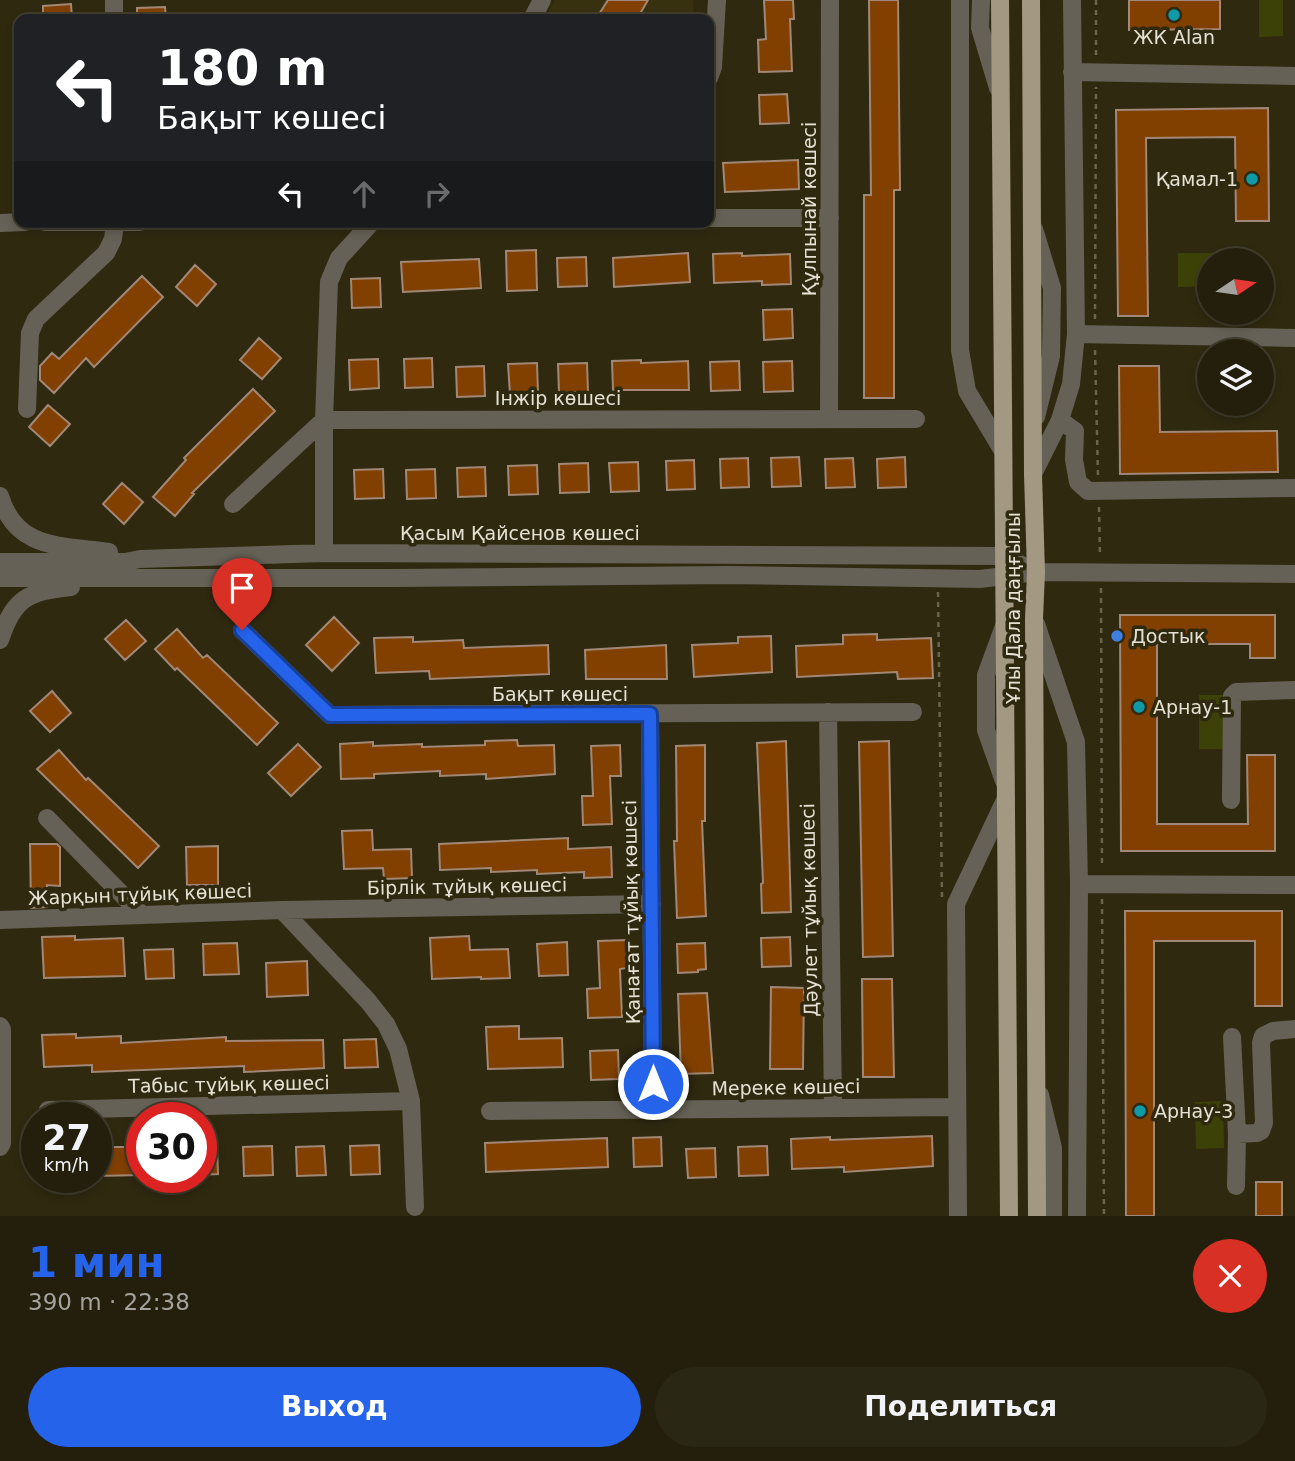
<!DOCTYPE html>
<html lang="ru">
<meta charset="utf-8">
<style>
body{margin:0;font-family:"DejaVu Sans",sans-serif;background:#2b2715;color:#f1f3f6;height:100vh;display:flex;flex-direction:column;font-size:26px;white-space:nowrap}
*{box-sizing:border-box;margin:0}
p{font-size:23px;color:#a3a29d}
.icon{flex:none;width:38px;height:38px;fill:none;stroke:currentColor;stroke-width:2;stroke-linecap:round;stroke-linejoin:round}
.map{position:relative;height:1216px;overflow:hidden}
.sheet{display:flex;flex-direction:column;background:#231f0c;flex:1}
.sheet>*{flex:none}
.hud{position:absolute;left:14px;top:14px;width:700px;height:214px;border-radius:14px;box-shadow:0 4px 10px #0003,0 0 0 2px #403d2d;background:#202124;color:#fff;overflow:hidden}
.needle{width:46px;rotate:77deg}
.tools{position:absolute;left:1197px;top:248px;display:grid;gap:14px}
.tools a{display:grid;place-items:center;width:77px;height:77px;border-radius:50%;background:#231f0c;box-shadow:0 4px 10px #0003,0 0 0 2px #403d2d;font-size:35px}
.speed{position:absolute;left:21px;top:1102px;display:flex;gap:14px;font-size:35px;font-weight:700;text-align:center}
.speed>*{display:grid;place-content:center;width:91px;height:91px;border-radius:50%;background:#231f0c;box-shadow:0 4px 10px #0003,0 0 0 2px #403d2d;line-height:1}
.speed small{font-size:18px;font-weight:400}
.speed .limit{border:10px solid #d22;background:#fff;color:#111}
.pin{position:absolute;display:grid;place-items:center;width:60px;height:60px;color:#fff;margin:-72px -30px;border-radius:50% 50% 50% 0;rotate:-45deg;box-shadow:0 0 7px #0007}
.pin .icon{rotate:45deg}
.me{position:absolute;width:77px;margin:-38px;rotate:0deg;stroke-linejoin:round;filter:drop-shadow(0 0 5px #0008)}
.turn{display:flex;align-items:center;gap:24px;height:147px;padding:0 28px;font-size:32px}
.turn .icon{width:91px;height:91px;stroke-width:2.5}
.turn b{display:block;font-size:49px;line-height:60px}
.lanes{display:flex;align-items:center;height:66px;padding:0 28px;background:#0003;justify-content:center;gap:35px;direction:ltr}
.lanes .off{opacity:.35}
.round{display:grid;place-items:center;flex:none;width:74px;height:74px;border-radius:37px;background:#2b2715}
.head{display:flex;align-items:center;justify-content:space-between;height:119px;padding:0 28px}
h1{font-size:42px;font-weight:700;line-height:52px;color:#2563eb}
.button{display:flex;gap:14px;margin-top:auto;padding:14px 28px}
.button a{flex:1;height:80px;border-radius:42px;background:#2563eb;color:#fff;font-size:28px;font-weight:700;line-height:80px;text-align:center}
.button a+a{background:#2b2715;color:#f1f3f6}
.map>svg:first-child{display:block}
</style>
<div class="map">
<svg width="1295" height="1216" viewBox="0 0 1295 1216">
<rect width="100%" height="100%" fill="#2f2910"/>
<!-- built -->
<path fill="#383110" d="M555,0H693L694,19H545Z"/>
<!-- green -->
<path fill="#3c4207" d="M1259,0H1283V36L1259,37Z
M1178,253H1235L1234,261H1209V286L1178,287Z
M1199,695H1223V749H1199Z
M1223,1101L1224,1148L1196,1149L1195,1102Z"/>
<!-- building -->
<path fill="#814000" stroke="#a18776" stroke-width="2" d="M608,0H648L637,19H596Z
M764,0H793L794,19H790L792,71L759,72L758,40L766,39Z
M869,0H898L900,190H894V398H864V195H871Z
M1129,0H1220V29L1129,30Z
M71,4L72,19H43V6Z
M165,7L166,19H137V8Z
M787,94L789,123L760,124L759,95Z
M1268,108L1269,221H1236L1235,137L1146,138L1148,316H1118L1116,110Z
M798,160L799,189L725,192L723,163Z
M536,250L537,290L507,291L506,251Z
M688,253L690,282L614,287L613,258Z
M742,253V256L790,254L791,284L762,285V281L714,283L713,254Z
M586,257L587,286L558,287L557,258Z
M479,259L481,288L403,292L401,262Z
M195,265L216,284L197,306L176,287Z
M142,276L163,297L94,367L86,358L54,393L40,380V366L52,353L59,359Z
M380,278L381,307L352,308L351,279Z
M792,309L793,338L764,340L763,310Z
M259,338L281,358L262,379L240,360Z
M432,358L433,387L405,388L404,359Z
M378,359L379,388L350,390L349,360Z
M641,360V363L688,361L689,390H613L612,361Z
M739,361L740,390L711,391L710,362Z
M792,361L793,391L764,392L763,362Z
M537,363L538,393L510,394L508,364Z
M587,363L588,392L559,393L558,364Z
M484,366L485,396L457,397L456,367Z
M1119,366H1159L1160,432L1277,431L1278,472L1120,474Z
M253,389L275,411L192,493L194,494L175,516L153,497L186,460L184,458Z
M48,405L70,424L50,446L29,427Z
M799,457L801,486L772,487L771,458Z
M905,457L906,487L878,488L877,459Z
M748,458L749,487L721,488L720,459Z
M853,458L855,487L826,488L825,459Z
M694,460L695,489L667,490L666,461Z
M638,462L639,491L611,492L609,463Z
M588,463L589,492L560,493L559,464Z
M537,465L538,494L509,495L508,466Z
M485,467L486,496L458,497L457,468Z
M383,469L384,498L355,499L354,470Z
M435,469L436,498L407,499L406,470Z
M122,483L143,502L124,524L103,504Z
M1120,615H1275V658H1250V644H1157V824H1248L1247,755H1275V851H1121Z
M334,617L359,643L332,671L306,645Z
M126,620L146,641L125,660L105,639Z
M177,629L203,658L207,655L278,723L257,745L177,668L175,670L155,649Z
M877,634V640L931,638L933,678L898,679L897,672L797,677L796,646L843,644V635Z
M771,636L772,672L694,677L692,645L738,643V637Z
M413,637V642L463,640L464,648L548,645L549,674L430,679L429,671L376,673L374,638Z
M666,645L667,679H586L585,650Z
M52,691L71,713L50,732L30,711Z
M517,740L518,746L554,745L555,774L486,779V774L440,776V771L374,774V778L341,779L340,744L373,742V746L422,744V747L485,745V741Z
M786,741L791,912L762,913L761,884L763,883L757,743Z
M889,741L893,956L863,957L859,742Z
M298,744L321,767L291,796L268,773Z
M620,745L621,776H610L612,824L583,825L582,796H593L591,746Z
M705,745V821H702L706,916L677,918L674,841H677L676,746Z
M59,750L86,780L88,778L159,846L138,868L37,769Z
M372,830L373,850L411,849L412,878L384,879L383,868L344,869L342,831Z
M568,838V849L611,847L612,877L584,878V872L537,874V870L491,872V868L440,870L439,844Z
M30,844H57L60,847V886L47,885V907L31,908Z
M218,846V885H187L186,847Z
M1125,911H1282V1006H1255V941H1154V1216H1126Z
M75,936V940L123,938L125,976L44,978L42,937Z
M469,936L470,950L508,949L510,978L481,979V977L432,979L430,938Z
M790,937L791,966L762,967L761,938Z
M626,940L627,968L620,969L622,1017L588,1018L587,989L600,988L598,941Z
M567,942L568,975L539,976L537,944Z
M237,943L239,974L204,975L203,944Z
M705,943L706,969L698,970V972L678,973L677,944Z
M173,949L174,978L146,979L144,950Z
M307,961L308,995L267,997L266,963Z
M862,979H892L894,1077H863Z
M771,987L804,988L803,1069H770Z
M707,993L713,1073L681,1074L678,994Z
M519,1026V1039L562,1038L563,1067L488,1069L486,1027Z
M76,1034V1038L121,1036V1043L226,1037V1041L323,1040L324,1068L244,1072V1066L92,1072V1065L44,1067L42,1035Z
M376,1039L378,1067L345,1068L344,1040Z
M618,1050L619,1079L591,1080L590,1051Z
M932,1136L933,1166L844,1172V1167L792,1169L791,1139L830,1137V1140Z
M661,1137L662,1166L634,1167L633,1138Z
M607,1138L608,1167L486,1172L485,1143Z
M217,1145L218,1174L201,1175V1146Z
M379,1145L380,1174L351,1175L350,1146Z
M272,1146L273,1175L244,1176L243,1147Z
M324,1146L326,1175L297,1176L296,1147Z
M767,1146L768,1175L739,1176L738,1147Z
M96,1147H142V1175L96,1176Z
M715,1148L716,1177L688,1178L686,1149Z
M1256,1182H1282V1216H1256Z"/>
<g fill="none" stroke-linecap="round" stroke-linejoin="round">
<!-- path -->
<path stroke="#6a644f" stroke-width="2.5" stroke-dasharray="5 5" stroke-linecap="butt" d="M1096,0V56
M1095,319L1096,87
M1095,350L1098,476
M1099,507L1100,557
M1101,588L1102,868
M938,592L942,897
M1102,899L1104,1216"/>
<!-- minor -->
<path stroke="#666156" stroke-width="18" d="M960,0V350L967,391L1003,451
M981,0L980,28L998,88
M114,19V0
M532,19L542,0
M1072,72L1295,76
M709,78L713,67L717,0
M709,218H830
M45,222H140
M0,223L25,222
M1034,229L1052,288L1051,356L1036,417
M1076,334L1295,338
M27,409L30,333L36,319L106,253L113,239L115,222
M829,419L830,0
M1060,420L1075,431L1074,460L1078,482L1088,491L1295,488
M1033,474L1060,420L1071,384L1076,334L1072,0
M0,496C16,551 63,545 109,552
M233,504L324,420L916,419
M324,553V420L329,282L339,258L372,222
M0,562H125L140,559L324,553L1003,556L1036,572
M0,578H395L728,575L980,579L1036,572L1295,574
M1036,624L1076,742L1079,884L1077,1216
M1004,626L986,675V730L1004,781
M242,630L330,715L913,712
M0,640C14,597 28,592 71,587
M828,712L833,1108
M650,714L653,1109
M1231,800L1232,696L1236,692L1295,690
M47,818L142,915
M1079,884L1295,885
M282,910L368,1001L386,1024L398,1049L411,1101L415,1207
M0,920L282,910L652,904
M0,1026L2,1029V1143L0,1147
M1232,1037L1237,1134L1236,1186
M1040,1095L1053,1148V1216
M48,1110L411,1101
M490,1111L957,1107
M1237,1134L1257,1133L1261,1131L1264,1123L1261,1043L1263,1036L1273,1031L1295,1029
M958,1216L956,904L1006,798"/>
<!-- major -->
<path stroke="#a39882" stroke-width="18" d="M1000,0L1009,1216
M1031,0L1033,474L1036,572L1034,619L1037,1216"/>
</g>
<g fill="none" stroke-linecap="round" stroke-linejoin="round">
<defs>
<path id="route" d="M242,630L330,715L650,714L653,1084"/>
</defs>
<!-- route casing -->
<use href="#route" stroke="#184099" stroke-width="18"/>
<!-- route -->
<use href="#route" stroke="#2563eb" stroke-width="12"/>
</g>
<!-- markers -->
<g fill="#0f9aa8" stroke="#2f2910" stroke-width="2.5">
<circle cx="1174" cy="15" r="7"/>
<circle cx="1252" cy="179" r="7"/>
<circle cx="1139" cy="707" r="7"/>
<circle cx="1140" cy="1111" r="7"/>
</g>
<circle fill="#3f7fe0" stroke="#2f2910" stroke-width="2.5" cx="1117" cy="636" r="7"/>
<g text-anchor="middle" stroke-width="7" stroke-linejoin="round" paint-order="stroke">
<!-- poi labels -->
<g font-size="19" fill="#e5e1d3" stroke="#2f2910" text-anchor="start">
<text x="1174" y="44" text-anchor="middle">ЖК Alan</text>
<text x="1238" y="186" text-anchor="end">Қамал-1</text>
<text x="1131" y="643">Достык</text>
<text x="1153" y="714">Арнау-1</text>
<text x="1154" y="1118">Арнау-3</text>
</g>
<!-- street labels -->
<g font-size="19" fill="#e5e1d3" stroke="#2f2910">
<text transform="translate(809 209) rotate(-90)" y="7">Құлпынай көшесі</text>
<text x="558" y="405">Інжір көшесі</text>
<text x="520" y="540">Қасым Қайсенов көшесі</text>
<text transform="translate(1013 608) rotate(-90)" y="7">Ұлы Дала даңғылы</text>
<text x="560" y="701">Бақыт көшесі</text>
<text transform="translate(467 886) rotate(-1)" y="7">Бірлік тұйық көшесі</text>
<text transform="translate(140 894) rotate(-2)" y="7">Жарқын тұйық көшесі</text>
<text transform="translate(809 910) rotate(-91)" y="7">Дәулет тұйық көшесі</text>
<text transform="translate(631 912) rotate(-91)" y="7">Қанағат тұйық көшесі</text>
<text transform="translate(229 1084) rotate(-1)" y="7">Табыс тұйық көшесі</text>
<text transform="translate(786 1087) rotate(-1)" y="7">Мереке көшесі</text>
</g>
</g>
</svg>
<div class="tools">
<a><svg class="needle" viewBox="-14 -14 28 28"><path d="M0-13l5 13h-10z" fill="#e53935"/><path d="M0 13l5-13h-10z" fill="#a3a29d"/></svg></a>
<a><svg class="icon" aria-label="layers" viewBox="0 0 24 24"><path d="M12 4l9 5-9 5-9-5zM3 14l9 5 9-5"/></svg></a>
</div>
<div class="speed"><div>27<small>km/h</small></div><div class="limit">30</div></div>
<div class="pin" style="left:242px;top:630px;background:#d93025"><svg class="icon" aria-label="arrive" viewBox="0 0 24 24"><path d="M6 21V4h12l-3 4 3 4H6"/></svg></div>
<svg class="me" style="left:653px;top:1084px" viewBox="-20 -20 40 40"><circle r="17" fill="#2563eb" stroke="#fff" stroke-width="3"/><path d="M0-11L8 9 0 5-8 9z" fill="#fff"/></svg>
<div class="hud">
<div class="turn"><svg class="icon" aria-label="left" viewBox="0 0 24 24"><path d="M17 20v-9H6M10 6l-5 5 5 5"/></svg><div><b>180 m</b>Бақыт көшесі</div></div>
<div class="lanes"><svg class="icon" aria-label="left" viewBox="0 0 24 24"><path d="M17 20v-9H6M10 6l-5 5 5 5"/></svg><svg class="icon off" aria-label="ahead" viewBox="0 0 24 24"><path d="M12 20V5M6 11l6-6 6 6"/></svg><svg class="icon off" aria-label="right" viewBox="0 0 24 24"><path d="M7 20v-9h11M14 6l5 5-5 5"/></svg></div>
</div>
</div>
<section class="sheet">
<div class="head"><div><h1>1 мин</h1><p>390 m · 22:38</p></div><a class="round" style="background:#d93025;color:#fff"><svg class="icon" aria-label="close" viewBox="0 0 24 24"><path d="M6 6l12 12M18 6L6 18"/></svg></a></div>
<div class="button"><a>Выход</a><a>Поделиться</a></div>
</section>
